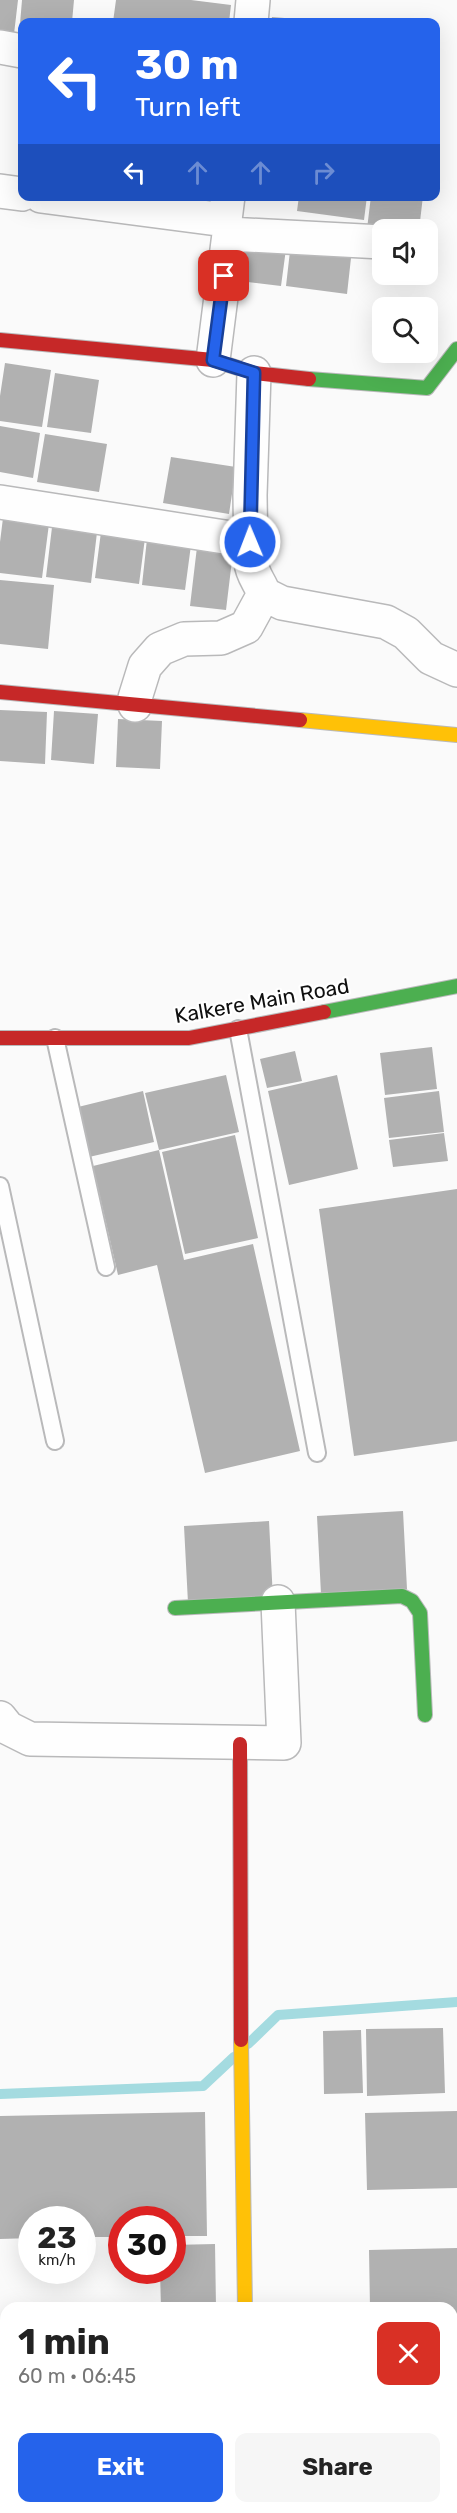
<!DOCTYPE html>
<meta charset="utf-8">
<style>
body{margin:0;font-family:Rubik,sans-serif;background:#f6f6f6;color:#222;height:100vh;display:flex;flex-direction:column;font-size:22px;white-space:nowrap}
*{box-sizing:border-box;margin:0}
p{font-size:20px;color:#767676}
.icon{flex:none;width:33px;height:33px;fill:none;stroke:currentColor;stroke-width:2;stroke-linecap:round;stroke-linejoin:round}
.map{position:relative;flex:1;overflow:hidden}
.sheet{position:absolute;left:0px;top:2302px;width:458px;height:212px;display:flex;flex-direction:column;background:#fff;border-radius:18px 18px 0 0;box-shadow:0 6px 24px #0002}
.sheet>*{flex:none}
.hud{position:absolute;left:18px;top:18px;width:422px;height:183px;border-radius:12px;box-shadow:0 6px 24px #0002;background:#2563eb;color:#fff;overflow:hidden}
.tools{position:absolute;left:372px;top:219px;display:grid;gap:12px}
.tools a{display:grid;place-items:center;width:66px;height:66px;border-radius:12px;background:#fff;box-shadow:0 6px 24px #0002;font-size:30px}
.speed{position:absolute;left:18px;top:2206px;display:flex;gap:12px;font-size:30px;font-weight:700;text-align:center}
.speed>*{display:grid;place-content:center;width:78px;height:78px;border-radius:50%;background:#fff;box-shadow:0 6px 24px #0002;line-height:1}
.speed small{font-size:15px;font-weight:400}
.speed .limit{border:9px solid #d22;background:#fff;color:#111}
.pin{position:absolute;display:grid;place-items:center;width:51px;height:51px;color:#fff;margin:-26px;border-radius:12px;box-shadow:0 3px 9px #0006}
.me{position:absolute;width:66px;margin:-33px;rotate:359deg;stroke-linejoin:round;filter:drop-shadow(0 0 4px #0008)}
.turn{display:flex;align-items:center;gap:21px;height:126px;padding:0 18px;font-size:27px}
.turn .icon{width:78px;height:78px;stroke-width:2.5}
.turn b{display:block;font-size:42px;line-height:51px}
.lanes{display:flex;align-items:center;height:57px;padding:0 18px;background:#0003;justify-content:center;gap:30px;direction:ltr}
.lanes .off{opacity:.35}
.round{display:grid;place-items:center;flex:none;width:63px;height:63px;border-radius:12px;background:#f6f6f6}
.summary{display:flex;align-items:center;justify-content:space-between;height:102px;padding:0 18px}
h1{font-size:36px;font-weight:700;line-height:45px}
.cta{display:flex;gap:12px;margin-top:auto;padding:12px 18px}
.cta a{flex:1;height:69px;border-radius:12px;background:#2563eb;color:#fff;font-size:24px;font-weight:700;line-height:69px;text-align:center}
.cta a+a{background:#f6f6f6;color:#222}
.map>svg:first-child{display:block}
</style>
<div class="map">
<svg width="457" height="2513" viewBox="0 0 457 2513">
<rect width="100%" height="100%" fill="#fafafa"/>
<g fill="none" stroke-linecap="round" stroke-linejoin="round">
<!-- stream -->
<path stroke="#a4dbe0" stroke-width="10" d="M248,2044L278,2015L457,2002
M0,2094L203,2086L234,2057"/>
</g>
<!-- building -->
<path fill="#b1b1b1" d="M0,0H18L14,34L0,32Z
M22,0H74L72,22H22V36H19Z
M116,0H191L231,5L229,22H113Z
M272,17L322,21V22H271Z
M299,196H367L364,220L297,211Z
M371,196H423L419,230L367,229Z
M245,244L286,249L281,286L239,281Z
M290,251L351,258L347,294L286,286Z
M5,363L51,370L42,427L0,421V396Z
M55,373L99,380L91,433L47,427Z
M0,426L40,433L33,478L0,472Z
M45,434L107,444L99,492L37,482Z
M171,457L236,467L229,514L163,503Z
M4,510L50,516L42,578L0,573V542Z
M53,519L98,524L91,583L46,577Z
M101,532L145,538L139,584L95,578Z
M147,539L191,545L185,590L142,585Z
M197,547L233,552L226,610L190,606Z
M0,580L54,585L48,649L0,644Z
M0,710L47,712L45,764L0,761Z
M54,711L98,714L94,764L51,760Z
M118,719L162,721L160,769L116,767Z
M432,1047L437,1089L385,1095L380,1053Z
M295,1051L302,1081L267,1088L260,1059Z
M226,1075L239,1132L159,1150L184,1260L253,1244L300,1451L205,1473L157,1265L118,1275L93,1166L159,1150L145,1093Z
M337,1075L358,1169L289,1185L268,1091Z
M143,1091L154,1142L89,1157L78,1107Z
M439,1091L444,1132L389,1138L384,1098Z
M444,1133L448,1161L393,1167L389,1140Z
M235,1135L258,1238L185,1254L162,1152Z
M457,1189V1441L354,1456L319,1209Z
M403,1511L407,1589L321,1594L317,1516Z
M269,1521L273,1599L188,1603L184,1526Z
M443,2028L445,2093L367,2096L366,2029Z
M361,2030L363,2093L324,2094L323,2031Z
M457,2111V2188L367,2190L365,2113Z
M205,2112L207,2236H172V2220H122V2237H82V2220H32V2238L0,2239V2116Z
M215,2244L216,2308H161L160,2271H172V2245Z
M457,2248V2323H452V2308H370L369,2250Z
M43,2508H108L109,2513H43Z
M113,2508H174L175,2513H113Z
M370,2508H435V2513H371Z"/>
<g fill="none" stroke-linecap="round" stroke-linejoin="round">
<defs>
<path id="lane" d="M238,1029L317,1453
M55,1038L106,1267
M0,1186L55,1441"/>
<path id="street" d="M251,22L253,0
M0,47L22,51
M0,191L22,194
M41,196L225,220
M229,234L382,242
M213,360L229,234L225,220L228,196
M254,373L250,495L251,562C252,575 260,582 264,594L282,603L386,622L406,633L431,658L457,670
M0,502L250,541
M135,705V698L145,666L160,649L184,639L221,638L246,627L264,594
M0,1718L8,1728L30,1739L284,1743L278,1602
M0,2434H6
M452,2434H457"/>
<path id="fast" d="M309,379L427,388L457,349
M324,1012L457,986
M175,1608L402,1596L412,1601L420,1613L425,1715"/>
<path id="slow" d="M300,720L457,735
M241,2040L245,2308"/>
<path id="jam" d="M0,340L213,360L254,373L309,379
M0,692L300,720
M0,1038H189L324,1012
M240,1744L241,2040"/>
</defs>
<!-- lane casing -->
<use href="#lane" stroke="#b9b9ba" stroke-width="20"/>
<!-- street casing -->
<use href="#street" stroke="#b9b9ba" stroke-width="36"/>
<!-- fast casing -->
<use href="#fast" stroke="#b9b9ba" stroke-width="16"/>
<!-- slow casing -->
<use href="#slow" stroke="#b9b9ba" stroke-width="16"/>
<!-- jam casing -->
<use href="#jam" stroke="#b9b9ba" stroke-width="16"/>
<!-- lane -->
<use href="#lane" stroke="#fefefe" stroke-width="16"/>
<!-- street -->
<use href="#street" stroke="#fefefe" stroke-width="33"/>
<!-- fast -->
<use href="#fast" stroke="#4caf50" stroke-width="14"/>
<!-- slow -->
<use href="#slow" stroke="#ffc107" stroke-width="14"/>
<!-- jam -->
<use href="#jam" stroke="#c62828" stroke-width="14"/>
</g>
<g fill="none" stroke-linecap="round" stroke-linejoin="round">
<defs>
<path id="route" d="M224,276L213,360L254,373L250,542"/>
</defs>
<!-- route casing -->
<use href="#route" stroke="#184099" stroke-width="15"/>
<!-- route -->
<use href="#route" stroke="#2563eb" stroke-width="10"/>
</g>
<g text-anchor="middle" stroke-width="4.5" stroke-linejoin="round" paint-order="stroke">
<!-- street labels -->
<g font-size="21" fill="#101010" stroke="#fff">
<text transform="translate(262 1001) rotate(-10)" y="7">Kalkere Main Road</text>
</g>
</g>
</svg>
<div class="tools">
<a><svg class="icon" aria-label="sound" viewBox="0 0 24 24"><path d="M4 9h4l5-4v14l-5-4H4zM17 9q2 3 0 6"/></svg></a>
<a><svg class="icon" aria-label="search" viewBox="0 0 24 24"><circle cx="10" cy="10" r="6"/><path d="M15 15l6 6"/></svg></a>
</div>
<div class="speed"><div>23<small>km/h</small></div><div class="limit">30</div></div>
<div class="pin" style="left:224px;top:276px;background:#d93025"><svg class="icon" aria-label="arrive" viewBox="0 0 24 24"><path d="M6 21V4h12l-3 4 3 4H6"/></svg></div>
<svg class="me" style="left:250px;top:542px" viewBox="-20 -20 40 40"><circle r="17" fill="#2563eb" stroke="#fff" stroke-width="3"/><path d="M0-11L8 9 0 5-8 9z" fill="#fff"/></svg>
<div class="hud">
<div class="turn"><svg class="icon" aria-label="left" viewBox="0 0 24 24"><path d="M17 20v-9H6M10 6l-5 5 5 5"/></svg><div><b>30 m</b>Turn left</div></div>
<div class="lanes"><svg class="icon" aria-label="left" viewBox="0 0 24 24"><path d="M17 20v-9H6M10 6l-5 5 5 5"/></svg><svg class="icon off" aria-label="ahead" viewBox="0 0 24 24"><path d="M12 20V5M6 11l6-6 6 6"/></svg><svg class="icon off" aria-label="ahead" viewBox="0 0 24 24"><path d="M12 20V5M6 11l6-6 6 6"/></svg><svg class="icon off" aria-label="right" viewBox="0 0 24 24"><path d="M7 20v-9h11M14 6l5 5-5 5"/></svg></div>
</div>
<section class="sheet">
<div class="summary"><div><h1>1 min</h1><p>60 m · 06:45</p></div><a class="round" style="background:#d93025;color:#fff"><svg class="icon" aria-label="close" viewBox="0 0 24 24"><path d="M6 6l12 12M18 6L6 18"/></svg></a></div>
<div class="cta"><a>Exit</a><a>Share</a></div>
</section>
</div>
